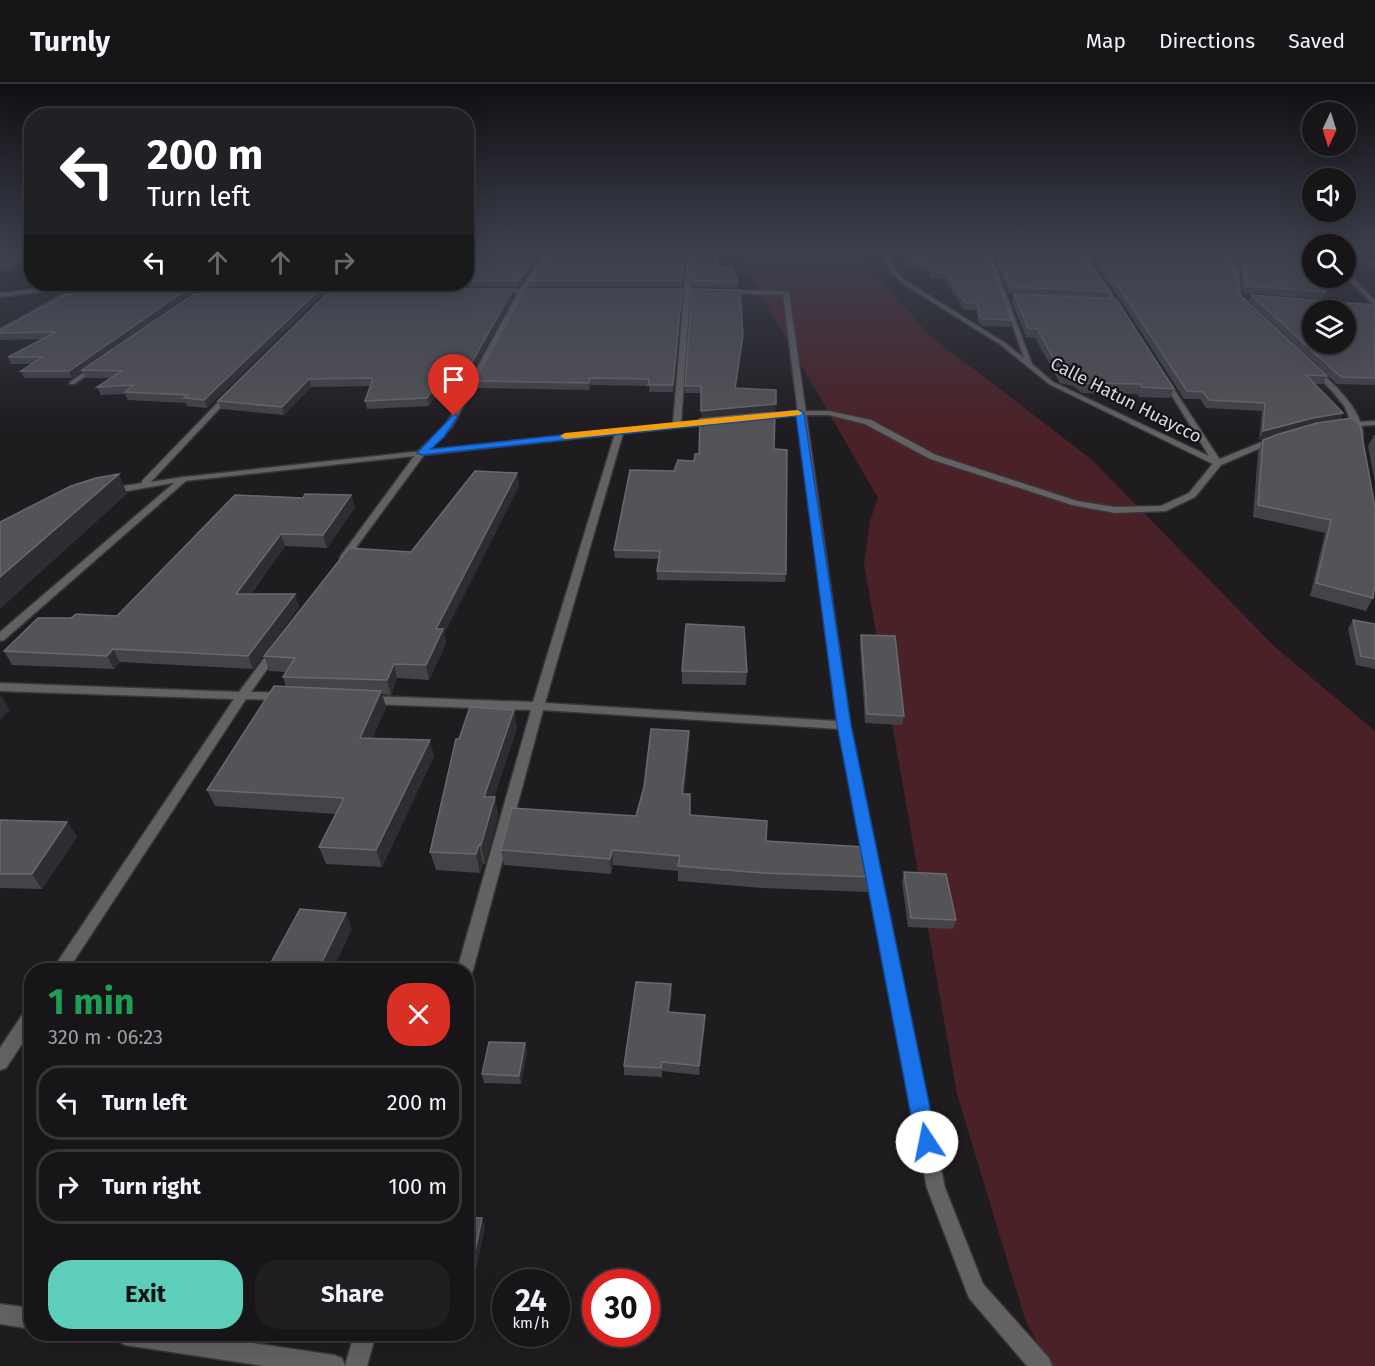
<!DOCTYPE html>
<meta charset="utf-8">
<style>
body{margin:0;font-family:"Fira Sans",sans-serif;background:#201e21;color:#f1f3f6;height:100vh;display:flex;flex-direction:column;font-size:22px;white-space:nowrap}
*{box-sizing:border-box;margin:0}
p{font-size:20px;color:#9e9fa2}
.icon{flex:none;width:33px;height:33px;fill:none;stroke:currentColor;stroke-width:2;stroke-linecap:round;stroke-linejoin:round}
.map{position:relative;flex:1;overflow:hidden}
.details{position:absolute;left:24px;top:879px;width:450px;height:378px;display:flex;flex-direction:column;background:#171518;border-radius:24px;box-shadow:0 6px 24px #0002,0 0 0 2px #363437}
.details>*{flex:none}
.top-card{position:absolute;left:24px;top:24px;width:450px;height:183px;border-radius:24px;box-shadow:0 6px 24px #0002,0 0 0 2px #363437;background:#202124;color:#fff;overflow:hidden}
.needle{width:39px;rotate:184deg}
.tools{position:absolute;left:1302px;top:18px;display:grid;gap:12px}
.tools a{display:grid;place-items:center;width:54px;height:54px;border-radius:50%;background:#171518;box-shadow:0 6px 24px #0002,0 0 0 2px #363437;font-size:30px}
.speed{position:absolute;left:492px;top:1185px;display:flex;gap:12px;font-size:30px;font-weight:700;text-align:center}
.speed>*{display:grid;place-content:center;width:78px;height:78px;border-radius:50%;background:#171518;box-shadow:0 6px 24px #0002,0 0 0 2px #363437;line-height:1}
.speed small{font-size:15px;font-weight:400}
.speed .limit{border:9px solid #d22;background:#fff;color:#111}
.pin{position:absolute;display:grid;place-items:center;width:51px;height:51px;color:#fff;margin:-62px -26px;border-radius:50% 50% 50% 0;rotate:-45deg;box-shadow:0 0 6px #0007}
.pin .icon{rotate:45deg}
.me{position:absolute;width:66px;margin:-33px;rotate:349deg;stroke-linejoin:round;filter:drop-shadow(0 0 4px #0008)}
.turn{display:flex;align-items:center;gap:21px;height:126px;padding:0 24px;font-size:27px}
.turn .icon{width:78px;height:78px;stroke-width:2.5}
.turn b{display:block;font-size:42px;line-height:51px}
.lanes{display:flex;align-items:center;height:57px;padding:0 24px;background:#0003;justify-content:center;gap:30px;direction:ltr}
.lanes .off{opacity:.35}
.round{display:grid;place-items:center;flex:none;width:63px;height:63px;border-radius:24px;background:#201e21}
.headline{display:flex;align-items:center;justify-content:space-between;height:102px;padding:0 24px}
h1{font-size:36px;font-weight:700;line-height:45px;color:#1e9e55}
.cta{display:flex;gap:12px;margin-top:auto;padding:12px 24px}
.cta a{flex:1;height:69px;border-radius:24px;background:#5cceba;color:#111;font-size:24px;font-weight:700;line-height:69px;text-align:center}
.cta a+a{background:#201e21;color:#f1f3f6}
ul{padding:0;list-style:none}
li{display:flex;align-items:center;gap:18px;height:75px;margin:0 12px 9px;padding:0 12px;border:3px solid #363437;border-radius:24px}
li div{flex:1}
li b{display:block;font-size:22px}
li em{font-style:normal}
header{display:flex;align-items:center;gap:36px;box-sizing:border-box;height:84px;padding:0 30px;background:#171518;border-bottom:2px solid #363437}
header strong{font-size:28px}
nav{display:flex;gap:33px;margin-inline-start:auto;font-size:21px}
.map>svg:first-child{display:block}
</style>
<header>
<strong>Turnly</strong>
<nav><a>Map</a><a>Directions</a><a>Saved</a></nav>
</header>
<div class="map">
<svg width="1375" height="1282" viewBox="0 0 1375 1282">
<rect width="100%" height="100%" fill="#1f1c20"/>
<!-- green -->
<path fill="#4a2127" d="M736,168H857L929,251L1091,375L1275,563L1375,647V1282H1049L1025,1235L957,1010L864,480L870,437L878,414Z"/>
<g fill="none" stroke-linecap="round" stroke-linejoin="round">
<defs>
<path id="minor" d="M546,168H550L525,207L452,343L424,371L346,477H340V473L418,367L445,342L518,209L495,207L520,205Z
M688,168H692L690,205L711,207L690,209L681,340L677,342L673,340L684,209L662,207L684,205Z
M883,168H887L895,186L906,197L1005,259L1024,274L986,168H990L1032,280L1053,298L1209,372L1161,294L1166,293L1222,379L1215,381L1049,300L1001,261L902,199L890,187Z
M1091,168H1095L1091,180L1125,229H1121L1085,180Z
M1222,168H1226L1239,186L1241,212L1248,221H1244L1235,212L1233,186Z
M1346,168L1375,179V183L1346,171Z
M1351,196H1355L1375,217V222L1351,198Z
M76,200L86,201L0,250V245L74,204L0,213V209Z
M175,202L214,207L217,209L214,211L173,205Z
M306,206L346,205L349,207L346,209H304Z
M725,206L786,207L789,209L850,641L945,1104L983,1200L1049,1274L1052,1282H1027L969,1214L927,1104L839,645L543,626L473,886L471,891L466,892V886H457L531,626L369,620L363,616L369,612L533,618L616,346L620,344L624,346L545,619L837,637L783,211L723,209Z
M95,281L100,282L74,300H70V298Z
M1311,283H1315C1333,299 1365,328 1363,354H1357L1345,323L1333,308L1311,285Z
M228,308L234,309L148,401H142V397Z
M181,393L188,395L4,556L0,557V548Z
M275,564L280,567L251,608L282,609L288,613L286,616L246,615L68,886H52L234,615L0,607V599L239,608L271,565Z
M32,923V945L6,984L0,986V964L26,925Z
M0,1220L32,1224V1245L0,1240Z
M114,1250H191L334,1271L342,1274L345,1282H264L125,1261L118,1257Z
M354,1250H376L367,1282H345Z"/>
<path id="tertiary" d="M800,327H829L871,336L936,371L1077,417L1115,423L1161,422L1189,409L1215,377L1274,353L1281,355L1221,381L1195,413L1166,427L1115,429L1072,421L930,375L865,340L829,331H800L759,335L755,333L759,331Z
M715,335L719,337L718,339L184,397L110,410L106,407L110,404L184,393Z
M1375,337V341L1340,343L1336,341L1340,339Z"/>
</defs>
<!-- minor casing -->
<use href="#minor" stroke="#39363a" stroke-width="3"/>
<!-- tertiary casing -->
<use href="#tertiary" stroke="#39363a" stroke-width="3"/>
<!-- minor -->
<use href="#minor" fill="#646163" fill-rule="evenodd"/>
<!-- tertiary -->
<use href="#tertiary" fill="#646163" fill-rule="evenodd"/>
</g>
<!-- wall -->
<path fill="#434348" d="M0,168H32L10,188L0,187Z
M466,168H543L519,203L333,201L253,206L218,205L251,208L320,205L321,211L207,324L187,322L186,319L128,316L125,310L101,311L97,303L110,294H86L82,287L72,294H24L21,287L32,280H11L8,273L43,255L0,256V246L192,209L85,284L214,204L191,200H177H466Z
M694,168L738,198V204L692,203Z
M901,168H987L1000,208L1012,236L1010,243L982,242L979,240L976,226H964L944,195L929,194L930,187L904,183Z
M992,168H1089L1085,176L1110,208L1108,214L1174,305L1170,314L1139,313L1137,310L1082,309L1073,302L1060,299L1035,254L1026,253L1012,218L1014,210H1009Z
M1097,168L1237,208L1327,292L1323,300H1314L1343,329L1340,336L1373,514L1366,527L1310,512L1325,449L1253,433L1258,368L1263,356L1275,351L1259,356L1262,327L1206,324L1200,315H1184L1122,218L1094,180Z
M1229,168H1292L1326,208L1323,215L1243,209L1241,185Z
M685,172L682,203H530V197Z
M682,205L673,308H649V302L591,301L589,306L476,304L475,297Z
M514,211L464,303H440L429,322L367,325L365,317L370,302L311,303L284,331L221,325L218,317Z
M1251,211L1375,221V301L1337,300L1249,217Z
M743,257L736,304L775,327L701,334V309H685V302Z
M1374,351H1375V399L1368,362Z
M774,365L786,490L785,498L657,496V487L659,475L615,474L614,466L674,387L694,377Z
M517,389L519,402L444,550L446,559L429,596L397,594L391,611L382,610L386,623L372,654L434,672L382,783L326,780L319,763L336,730L215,722L207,706L286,603L283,593L286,588L269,587L264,572L411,468Z
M351,411L355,423L327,464L285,462L251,510H295L299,523L253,585L120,578L114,585L12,581L4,567L71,534L117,532Z
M1353,536L1375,540V585L1356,581L1348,545Z
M861,551L904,632L902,641L865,639L860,560Z
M682,587L747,588L746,601L682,600Z
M514,626L517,644L494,713H495L498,732L485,780H483L480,789L436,786L430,768L459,655Z
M689,647V662L684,710L690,731L871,793L868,808L762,804L678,797V787L613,781L611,790L504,781L501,766L636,732Z
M0,736L67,738L77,753L42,805L0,804Z
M904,788L956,836L953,845L908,843L902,798Z
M672,909L669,928L705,940L699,991L662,987V993L624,991V982Z
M525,959L527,968L521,1000L484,999L482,990Z
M466,1133L485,1142L476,1185L466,1184Z"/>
<!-- shaded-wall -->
<path fill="#2e2d31" d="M539,168H543L519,203L518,197Z
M32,172V179L10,188L7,182Z
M251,200H333V201L253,206Z
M190,203L192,209L72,294L69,287Z
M320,205L321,211L207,324L204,316Z
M513,205L514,211L464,303L462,296Z
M682,205V211L673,308V301Z
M743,251V257L735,311V304Z
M590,294L591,301L589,306V299Z
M309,295L311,303L284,331L282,323Z
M439,295L440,303L429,322L427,314Z
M776,320L775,327L701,334V327Z
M1343,329L1339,337L1309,342L1259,356L1263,347L1313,334Z
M517,389L519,402L444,550L446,559L429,596L426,581L436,545Z
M119,390L127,410L0,525V493Z
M351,411L355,423L327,464L323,451Z
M281,450L285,462L241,523L236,510Z
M295,510L299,523L253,585L248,572Z
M113,565L120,578L114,585L107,572Z
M394,580L397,594L391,611L387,596Z
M381,607L386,623L366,670L360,654Z
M0,610L10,626L0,636Z
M514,626L517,644L488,731L484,713Z
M689,647V662L683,725L682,710Z
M430,656L434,672L382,783L376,766Z
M495,713L498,732L485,780L481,761Z
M67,738L77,753L42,805L32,790Z
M479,761L483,780L480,789L476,770Z
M612,766L613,781L611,790L610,775Z
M346,829L352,845L333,886H318Z
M671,900L672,909L668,937V928Z
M705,931V940L699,991V982Z
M525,959L527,968L521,1000L519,992Z
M482,1134L485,1142L476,1185L473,1177Z"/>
<!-- building -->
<path fill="#545358" stroke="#69686d" stroke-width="1.5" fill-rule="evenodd" d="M0,168H32V172L7,182H0Z
M466,168H539L518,197L466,196Z
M549,168H685L682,197H530Z
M694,168H718L717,184H732L738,198L692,197Z
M903,168H987L1001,205L999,208L1003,211L1012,236L983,235L980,233L977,219H966L945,188L930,187L931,181L905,176Z
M996,168H1088L1085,175L1110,208L1010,203Z
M1097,168H1226L1233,180L1237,208L1327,292L1306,291L1343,329L1313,334L1263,347L1265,319L1209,316L1203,308L1187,307L1124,211L1095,173Z
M1235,168H1292L1312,192V194H1314L1326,208L1246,202L1243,178Z
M88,200L190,203L69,287H21L42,273H8L56,248L0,249V246Z
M203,204L251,208L320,205L204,316L184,314L188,311L125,308L133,301L97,303L122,287L82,286Z
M332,205H513L462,296L439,295L427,314L365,317L373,294L309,295L282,323L218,317Z
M525,205H682L673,301H648L649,295L590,294L589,299L475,297Z
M692,205L740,206L743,251L735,304L776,306V320L701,327V302H685Z
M1014,210L1116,215L1174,305L1142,303L1140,300L1085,299L1075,292L1062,289L1037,245L1028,244Z
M1251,211L1375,221V294L1341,293ZM1312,226H1346V260H1312Z
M775,328L774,365L787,366L786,490L657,487L660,467L614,466L630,386L674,387L678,376L694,377L695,370H699L700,335Z
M1352,334L1360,341L1375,423V500L1373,514L1316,499L1331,436L1258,421L1263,356L1279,350L1317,339Z
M475,387L517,389L436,545H443L426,581L394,580L387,596L283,593L295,574L264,572L349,464L411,468Z
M119,390L0,493V438L71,402L96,394Z
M305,410L351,411L323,451L281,450L236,510H295L248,572L113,565L107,572L4,567L38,534H71L76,530L117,532L235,411L303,414Z
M1353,536L1375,540V575L1361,572Z
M686,540L744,543L747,588L682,587Z
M861,551L895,552L904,632L867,630Z
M274,602L381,607L360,654L430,656L376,766L319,763L344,714L207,706Z
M470,623L514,626L484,713H495L481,761H479L476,770L430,768L456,655H459Z
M651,645L689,647L682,710H690V731L767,737L766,757L865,763L871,793L763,789L678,782L680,772L612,766L610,775L501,766L512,724L636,732L644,703Z
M0,736L67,738L32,790H0Z
M904,788L946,790L956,836L911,834Z
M300,825L346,829L318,886H222L227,879L269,882Z
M636,898L671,900L668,928L705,931L699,982L662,978L661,984L624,982Z
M489,958L525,959L519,992L482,990Z
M466,1133L482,1134L473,1177H466Z"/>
<!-- sky -->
<linearGradient id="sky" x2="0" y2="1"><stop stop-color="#110f12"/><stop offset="0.48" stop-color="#3c404e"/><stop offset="1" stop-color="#3c404e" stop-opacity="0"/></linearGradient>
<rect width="1375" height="347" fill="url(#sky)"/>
<!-- route -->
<path fill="#1a73e8" stroke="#114b97" stroke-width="1.5" d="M800,326L804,329L851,641L937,1058L934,1065L927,1068L919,1065L916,1058L837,641L796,332L422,371L417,369L454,330L458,332L444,353L431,365Z"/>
<!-- slow -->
<path fill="#f59e0b" d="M798,326L802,329L800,331L565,355L560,352L565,349Z"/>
<g text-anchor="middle" stroke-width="4.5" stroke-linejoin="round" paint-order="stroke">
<!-- far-street labels -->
<g font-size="18" fill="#dbd9dc" stroke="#151217">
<text transform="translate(1126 316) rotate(27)" y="6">Calle Hatun Huaycco</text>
</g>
</g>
</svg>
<div class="tools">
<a><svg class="needle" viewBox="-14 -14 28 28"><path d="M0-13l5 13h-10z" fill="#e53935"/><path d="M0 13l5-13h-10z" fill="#9e9fa2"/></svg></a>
<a><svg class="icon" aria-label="sound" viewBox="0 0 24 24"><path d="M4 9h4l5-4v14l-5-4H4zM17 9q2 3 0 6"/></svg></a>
<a><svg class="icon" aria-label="search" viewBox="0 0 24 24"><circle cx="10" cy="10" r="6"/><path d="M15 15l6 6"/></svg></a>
<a><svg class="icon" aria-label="layers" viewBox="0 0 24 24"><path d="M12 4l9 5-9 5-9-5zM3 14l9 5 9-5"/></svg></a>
</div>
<div class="speed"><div>24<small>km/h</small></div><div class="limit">30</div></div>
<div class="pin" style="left:454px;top:332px;background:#d93025"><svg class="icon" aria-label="arrive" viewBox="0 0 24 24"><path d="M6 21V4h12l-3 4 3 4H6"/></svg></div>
<svg class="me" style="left:927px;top:1058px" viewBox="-20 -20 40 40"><circle r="19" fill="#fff"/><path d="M0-13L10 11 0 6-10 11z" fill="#1a73e8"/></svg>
<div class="top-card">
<div class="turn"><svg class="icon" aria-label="left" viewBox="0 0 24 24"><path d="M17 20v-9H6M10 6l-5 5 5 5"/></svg><div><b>200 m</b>Turn left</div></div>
<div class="lanes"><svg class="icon" aria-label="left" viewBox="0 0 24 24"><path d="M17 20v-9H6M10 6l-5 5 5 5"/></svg><svg class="icon off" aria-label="ahead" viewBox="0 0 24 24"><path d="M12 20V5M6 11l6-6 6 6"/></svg><svg class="icon off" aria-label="ahead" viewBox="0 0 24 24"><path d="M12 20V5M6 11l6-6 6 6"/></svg><svg class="icon off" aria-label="right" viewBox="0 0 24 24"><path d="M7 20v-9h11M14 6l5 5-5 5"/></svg></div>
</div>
<section class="details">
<div class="headline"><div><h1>1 min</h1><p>320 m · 06:23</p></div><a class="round" style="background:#d93025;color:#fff"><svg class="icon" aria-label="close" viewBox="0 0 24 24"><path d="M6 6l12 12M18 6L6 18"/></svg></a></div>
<ul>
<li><svg class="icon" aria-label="left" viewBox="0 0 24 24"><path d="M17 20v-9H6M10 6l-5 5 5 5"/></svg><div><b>Turn left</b></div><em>200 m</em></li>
<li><svg class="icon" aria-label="right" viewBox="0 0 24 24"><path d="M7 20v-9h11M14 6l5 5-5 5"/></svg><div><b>Turn right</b></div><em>100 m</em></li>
</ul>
<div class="cta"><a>Exit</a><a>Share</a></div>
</section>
</div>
